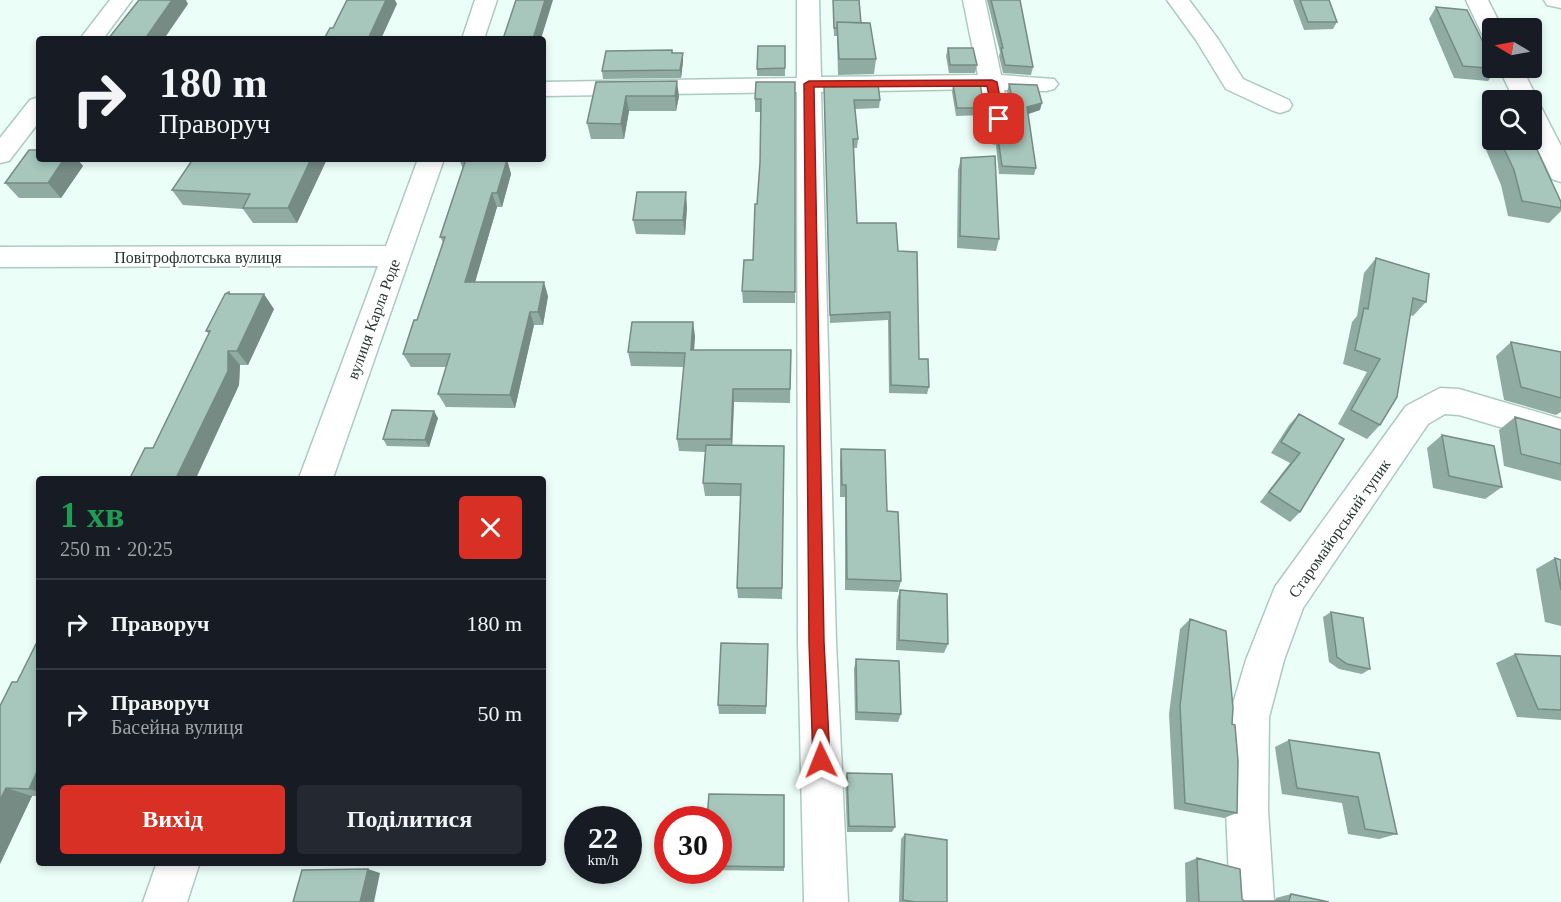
<!DOCTYPE html>
<html lang="uk">
<meta charset="utf-8">
<style>
body{margin:0;font-family:Georgia,serif;background:#242831;color:#f1f3f6;height:100vh;display:flex;flex-direction:column;font-size:22px;white-space:nowrap}
*{box-sizing:border-box;margin:0}
p{font-size:20px;color:#9ea1a6}
.icon{flex:none;width:33px;height:33px;fill:none;stroke:currentColor;stroke-width:2;stroke-linecap:round;stroke-linejoin:round}
.map{position:relative;flex:1;overflow:hidden}
.drawer{position:absolute;left:36px;top:476px;width:510px;height:390px;display:flex;flex-direction:column;background:#171b24;border-radius:6px;box-shadow:0 3px 9px #0003}
.drawer>*{flex:none}
.hud{position:absolute;left:36px;top:36px;width:510px;height:126px;border-radius:6px;box-shadow:0 3px 9px #0003;background:#171b24;color:#f1f3f6;overflow:hidden}
.needle{width:39px;rotate:280deg}
.controls{position:absolute;left:1482px;top:18px;display:grid;gap:12px}
.controls a{display:grid;place-items:center;width:60px;height:60px;border-radius:6px;background:#171b24;box-shadow:0 3px 9px #0003;font-size:30px}
.speed{position:absolute;left:564px;top:806px;display:flex;gap:12px;font-size:30px;font-weight:700;text-align:center}
.speed>*{display:grid;place-content:center;width:78px;height:78px;border-radius:50%;background:#171b24;box-shadow:0 3px 9px #0003;line-height:1}
.speed small{font-size:15px;font-weight:400}
.speed .limit{border:9px solid #d22;background:#fff;color:#111}
.pin{position:absolute;display:grid;place-items:center;width:51px;height:51px;color:#fff;margin:-26px;border-radius:12px;box-shadow:0 3px 9px #0006}
.me{position:absolute;width:66px;margin:-33px;rotate:358deg;stroke-linejoin:round;filter:drop-shadow(0 0 4px #0008)}
.turn{display:flex;align-items:center;gap:21px;height:126px;padding:0 24px;font-size:27px}
.turn .icon{width:78px;height:78px;stroke-width:2.5}
.turn b{display:block;font-size:42px;line-height:51px}
.round{display:grid;place-items:center;flex:none;width:63px;height:63px;border-radius:6px;background:#242831}
.head{display:flex;align-items:center;justify-content:space-between;height:102px;padding:0 24px}
h1{font-size:36px;font-weight:700;line-height:45px;color:#1e9e55}
.action{display:flex;gap:12px;margin-top:auto;padding:12px 24px}
.action a{flex:1;height:69px;border-radius:6px;background:#d93025;color:#fff;font-size:24px;font-weight:700;line-height:69px;text-align:center}
.action a+a{background:#242831;color:#f1f3f6}
ul{padding:0;list-style:none}
li{display:flex;align-items:center;gap:18px;height:90px;padding:0 24px;border-top:2px solid #363941}
li div{flex:1}
li b{display:block;font-size:22px}
li em{font-style:normal}
.map>svg:first-child{display:block}
</style>
<div class="map">
<svg width="1561" height="902" viewBox="0 0 1561 902">
<rect width="100%" height="100%" fill="#ebfef7"/>
<g fill="none" stroke-linecap="round" stroke-linejoin="round">
<defs>
<path id="minor" d="M110,0H132L103,39H80Z
M475,0H497L484,39H462Z
M797,0H819L821,77L978,75L963,0H985L1001,75L1054,79L1058,84L1054,89L1046,91L1004,90L1015,137L1011,143L1002,145L993,143L989,137L980,89L821,92L836,642L848,902H804L798,642L797,92L543,96V82L797,78Z
M1167,0H1189L1218,39L1243,79L1289,100L1292,105L1289,110L1280,113L1271,110L1226,89L1196,40Z
M1466,0H1488L1502,28H1492V39L1484,37L1481,32Z
M1544,0H1561V8L1547,5Z
M1499,68H1522L1538,100L1535,105L1541,107L1561,146V182L1552,179L1532,137V100H1514Z
M39,97V122L9,161L0,163V138L30,100Z
M418,159H444L333,478H299L378,266L0,267V247L386,246Z
M1440,388L1459,389L1561,419V445L1459,415L1445,414L1428,424L1303,608L1284,660L1269,717L1268,810L1274,902H1230L1226,810L1229,717L1246,660L1275,587L1406,406Z
M157,862H200L187,902H143Z"/>
</defs>
<!-- minor casing -->
<use href="#minor" stroke="#accbc0" stroke-width="3"/>
<!-- minor -->
<use href="#minor" fill="#fff" fill-rule="evenodd"/>
</g>
<!-- wall -->
<path fill="#90aba2" d="M833,0H859L861,23L876,59L874,74L838,75L837,36H834Z
M987,0H1020L1033,67L1031,75L1003,73L999,56L1000,52Z
M1293,0H1329L1337,22L1333,29L1304,30Z
M1436,7L1497,69L1488,81L1454,78L1429,19Z
M785,46V76H757V69Z
M948,48L977,65L975,73H949L946,56Z
M672,50L673,53H683V61L681,78L603,79L602,71Z
M596,82L679,96L676,111H629L624,139H591L587,123Z
M795,82V303H743L742,291L753,260L760,163L761,112H755V99Z
M953,84L984,108L983,115L956,116L952,92Z
M1009,84L1040,110L1028,114L1036,168L1034,175L999,174L996,146L998,138L1014,137L1016,133L1007,92Z
M824,85L880,100L879,108L855,109L858,139L857,148H854L857,223L898,251L919,359L929,387L927,394L889,393L888,320L830,323Z
M1490,91L1522,100H1492V123L1483,99Z
M1492,135V140L1532,139L1561,202V211L1549,223L1508,216L1501,185L1484,145Z
M961,158L999,239L996,251L957,248L958,170Z
M39,159H77L83,166L61,198H19L5,183Z
M327,159L297,223H253L243,209L183,205L172,190Z
M459,159H505V160H507L511,174L502,207H497L475,282L548,296L543,325H534L515,408L446,407L438,394L446,367H411L403,354L417,320L443,242L440,237L463,169Z
M687,207L685,235L636,234L633,220Z
M1376,258L1426,302L1413,316L1410,315L1380,425L1367,439L1338,424L1367,372L1343,364L1352,322L1357,316L1364,273Z
M231,294L274,309L248,365H240L239,385L196,478H130L153,448L209,334L206,331Z
M695,336L694,350H791L790,403L734,402L732,445L784,446L782,599L738,598L737,588L741,496H705L703,483L705,452L679,451L677,439L684,367L631,366L628,352Z
M1511,342L1561,352V412L1556,415L1504,400L1496,356Z
M1299,414L1300,512L1290,522L1260,502L1290,463L1271,453L1289,425Z
M1515,417L1561,430V481L1504,466L1499,430Z
M438,418L429,447L387,446L383,439Z
M1442,435L1502,487L1485,499L1433,488L1427,448Z
M841,449L887,511L901,581L898,592L845,590V497H840V462Z
M1555,558L1561,560V626L1545,622L1536,569Z
M900,590L948,644L944,653L896,650L897,601Z
M1331,612L1370,669L1362,674L1339,669L1329,662L1323,617Z
M1190,619L1232,724L1237,813L1224,818L1174,809L1169,714L1180,629Z
M39,638V796H32L0,864L17,682Z
M768,653L766,714H719L718,705Z
M1515,654L1561,656V720L1517,717L1496,663Z
M856,659L901,714L898,722L855,720L854,669Z
M1289,740L1379,753L1397,834L1379,839L1348,834L1342,803L1282,794L1275,747Z
M847,773L895,827L892,832H847L845,779Z
M784,795V871L707,870H718V819Z
M905,834L947,902H899L901,839Z
M1197,858L1244,901H1275L1276,898L1291,894L1329,902H1186L1185,863Z"/>
<!-- shaded-wall -->
<path fill="#758b84" d="M172,0H186L188,4L164,39H145Z
M386,0H395L397,4L381,39H368Z
M545,0H553L541,39H533Z
M683,53V61L681,78L680,70Z
M677,81L679,96L676,111L675,96Z
M626,96L629,111L624,139L621,124Z
M1042,103L1040,110L1025,115L1027,107Z
M64,159H77L83,166L61,198L48,183Z
M311,159H327L297,223L288,208Z
M507,160L511,174L502,207L497,193Z
M686,192L687,207L685,235L683,220Z
M492,193L497,207L471,296L465,282Z
M544,282L548,296L543,325L538,312Z
M264,294L274,309L248,365L237,351Z
M530,312L534,325L515,408L510,395Z
M693,322L695,336L693,363L691,350Z
M228,351L240,365L239,385L196,478H176Z
M733,389L734,402L732,452L731,439Z
M434,411L438,418L429,447L425,440Z
M39,767V792L29,789Z
M6,788L32,796L0,864V800Z
M368,869L380,873L374,902H360Z"/>
<!-- building -->
<path fill="#a7c7bc" stroke="#758b84" stroke-width="1.5" d="M139,0H172L145,39H108Z
M347,0H386L368,39H324L330,28H333Z
M516,0H545L533,39H503Z
M833,0H859L861,23L837,22V28H834Z
M991,0H1020L1033,67L1005,65L1001,48H1003Z
M1300,0H1329L1337,22H1308Z
M1436,7L1467,10L1492,60V68H1496L1497,69L1463,66Z
M837,22L870,23L876,59H839Z
M758,46H785V68L757,69Z
M948,48H973L977,65H950Z
M672,50V53H683L680,70L602,71L606,51Z
M677,81L675,96H626L621,124L587,123L596,82Z
M756,82H795V292L742,291L744,260H753L755,204H757L760,163L761,99H755Z
M980,83L984,108H957L953,84Z
M878,84L880,100H854L858,139H853L857,223H896L898,251L917,252L919,359H928L929,387L891,385L890,312L830,315L824,85Z
M1009,84L1037,85L1042,103L1027,107L1036,168L1002,166L998,138L1014,137L1019,129Z
M1490,91L1519,94L1522,100H1493Z
M1532,139L1561,202V208L1522,201L1514,170L1500,140Z
M29,150H39V159H64L48,183H5Z
M995,156L999,239L960,236L961,158Z
M193,159H311L288,208H243L250,194L172,190Z
M466,159L507,160L497,193H492L465,282H544L538,312H530L510,395L438,394L450,354H403L414,320H417L445,237H440Z
M637,192H686L683,220H633Z
M1376,258L1429,274L1426,302L1413,298L1397,397L1380,425L1351,410L1380,359L1355,350L1364,308L1368,309Z
M229,292V294H264L237,351H228V371L176,478H130L145,448H153L210,331H206L225,294Z
M632,322H693L691,350H791L790,389H733L731,439H677L685,353L628,352Z
M1511,342L1561,352V398L1521,387Z
M392,410L434,411L425,440L383,439Z
M1299,414L1344,439L1300,512L1269,492L1300,453L1281,442Z
M1515,417L1561,430V464L1521,454Z
M1442,435L1494,446L1502,487L1449,476Z
M706,445L784,446L782,588H737L741,484L703,483Z
M841,449L885,450L887,511L898,512L901,581L847,579L846,485H842Z
M1555,558L1561,560V590Z
M900,590L947,594L948,644L899,640Z
M1331,612L1363,618L1370,669L1347,664L1337,657Z
M1190,619L1226,631L1233,708L1232,724L1235,725L1238,761L1237,813L1185,803L1180,706Z
M39,638V767L29,789L6,788L0,800V706L12,682H17Z
M721,643L768,644L766,706L718,705Z
M1515,654L1561,656V710L1538,709Z
M856,659L899,661L901,714L857,712Z
M1289,740L1379,753L1397,834L1365,829L1358,797L1297,788Z
M847,773L892,774L895,827L849,826Z
M709,794L784,795V867L718,866V819H707Z
M905,834L947,840V902H915L903,900Z
M1197,858L1240,869L1242,899L1244,901H1289L1291,894L1329,902H1199Z
M368,869L360,902H293L302,870Z"/>
<!-- route -->
<path fill="#d93025" stroke="#8d1f18" stroke-width="1.5" d="M992,80L997,82L1004,119L999,122L994,119L987,86L814,87L824,642L830,760L827,766L821,769L815,766L813,760L809,642L804,84L809,81Z"/>
<g text-anchor="middle" stroke-width="5" stroke-linejoin="round" paint-order="stroke">
<!-- street labels -->
<g font-size="16" fill="#283430" stroke="#fff">
<text x="198" y="263">Повітрофлотська вулиця</text>
<text transform="translate(373 319) rotate(-70)" y="6">вулиця Карла Роде</text>
<text transform="translate(1339 528) rotate(-55)" y="6">Старомайорський тупик</text>
</g>
</g>
</svg>
<div class="controls">
<a><svg class="needle" viewBox="-14 -14 28 28"><path d="M0-13l5 13h-10z" fill="#e53935"/><path d="M0 13l5-13h-10z" fill="#9ea1a6"/></svg></a>
<a><svg class="icon" aria-label="search" viewBox="0 0 24 24"><circle cx="10" cy="10" r="6"/><path d="M15 15l6 6"/></svg></a>
</div>
<div class="speed"><div>22<small>km/h</small></div><div class="limit">30</div></div>
<div class="pin" style="left:999px;top:119px;background:#d93025"><svg class="icon" aria-label="arrive" viewBox="0 0 24 24"><path d="M6 21V4h12l-3 4 3 4H6"/></svg></div>
<svg class="me" style="left:821px;top:760px" viewBox="-20 -20 40 40"><path d="M0-17L14 15 0 8-14 15z" fill="#d93025" stroke="#fff" stroke-width="4"/></svg>
<div class="hud">
<div class="turn"><svg class="icon" aria-label="right" viewBox="0 0 24 24"><path d="M7 20v-9h11M14 6l5 5-5 5"/></svg><div><b>180 m</b>Праворуч</div></div>
</div>
<section class="drawer">
<div class="head"><div><h1>1 хв</h1><p>250 m · 20:25</p></div><a class="round" style="background:#d93025;color:#fff"><svg class="icon" aria-label="close" viewBox="0 0 24 24"><path d="M6 6l12 12M18 6L6 18"/></svg></a></div>
<ul>
<li><svg class="icon" aria-label="right" viewBox="0 0 24 24"><path d="M7 20v-9h11M14 6l5 5-5 5"/></svg><div><b>Праворуч</b></div><em>180 m</em></li>
<li><svg class="icon" aria-label="right" viewBox="0 0 24 24"><path d="M7 20v-9h11M14 6l5 5-5 5"/></svg><div><b>Праворуч</b><p>Басейна вулиця</p></div><em>50 m</em></li>
</ul>
<div class="action"><a>Вихід</a><a>Поділитися</a></div>
</section>
</div>
